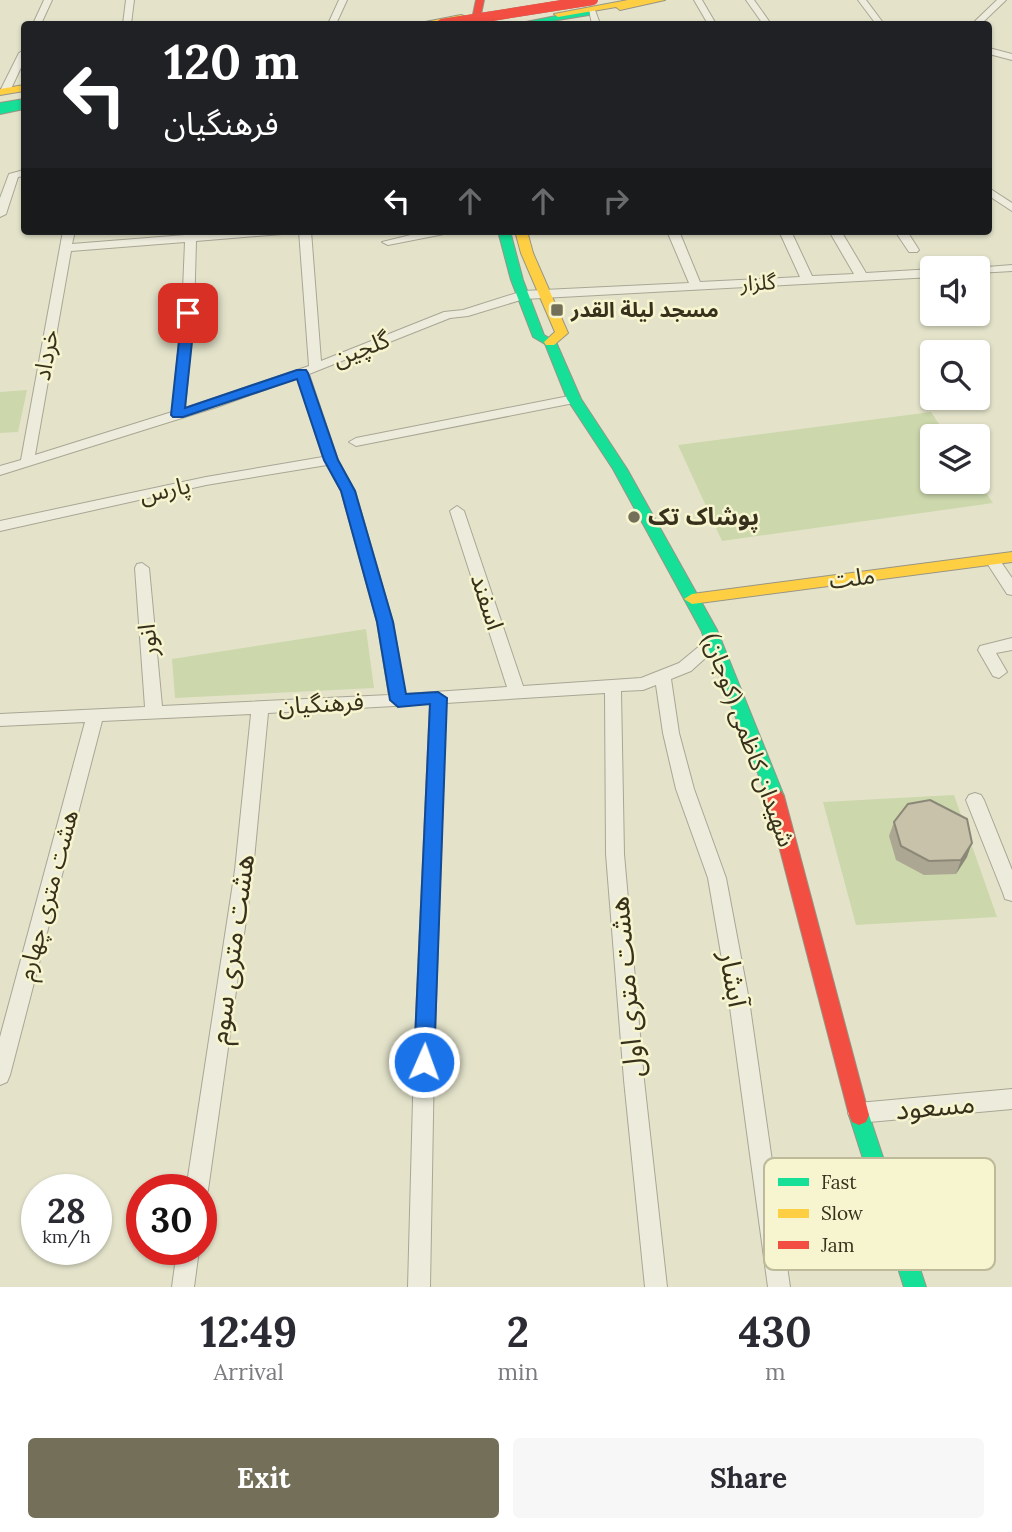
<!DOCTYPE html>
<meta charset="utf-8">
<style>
body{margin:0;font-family:Lora,"Noto Sans Arabic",serif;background:#f7f7f7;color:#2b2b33;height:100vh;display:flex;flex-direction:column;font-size:26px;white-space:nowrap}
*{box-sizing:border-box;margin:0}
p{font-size:23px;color:#7c7c81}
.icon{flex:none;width:38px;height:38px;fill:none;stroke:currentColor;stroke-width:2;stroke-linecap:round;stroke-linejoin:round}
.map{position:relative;height:1287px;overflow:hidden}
.panel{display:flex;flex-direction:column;background:#fff;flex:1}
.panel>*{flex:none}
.guide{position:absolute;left:21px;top:21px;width:971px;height:214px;border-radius:7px;box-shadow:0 2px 5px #0004;background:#202124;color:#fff;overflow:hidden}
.tools{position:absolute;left:920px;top:256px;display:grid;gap:14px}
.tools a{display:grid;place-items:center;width:70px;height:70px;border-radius:7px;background:#fff;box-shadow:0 2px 5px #0004;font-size:35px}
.speed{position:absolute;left:21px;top:1174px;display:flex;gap:14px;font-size:35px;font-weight:700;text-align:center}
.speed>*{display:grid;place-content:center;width:91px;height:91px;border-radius:50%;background:#fff;box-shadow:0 2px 5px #0004;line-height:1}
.speed small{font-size:18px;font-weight:400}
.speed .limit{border:10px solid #d22;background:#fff;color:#111}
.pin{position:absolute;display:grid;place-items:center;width:60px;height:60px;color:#fff;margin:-30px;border-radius:14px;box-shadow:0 4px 10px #0006}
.me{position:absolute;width:77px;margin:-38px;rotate:2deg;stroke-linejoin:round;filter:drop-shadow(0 0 5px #0008)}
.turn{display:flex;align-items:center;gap:24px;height:147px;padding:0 28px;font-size:32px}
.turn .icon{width:91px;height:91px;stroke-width:2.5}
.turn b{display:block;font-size:49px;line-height:60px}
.lanes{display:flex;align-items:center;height:66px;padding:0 28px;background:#0003;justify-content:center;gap:35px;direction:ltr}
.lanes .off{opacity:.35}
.eta{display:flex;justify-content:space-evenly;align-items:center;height:119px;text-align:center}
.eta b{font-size:42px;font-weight:800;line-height:49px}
.button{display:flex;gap:14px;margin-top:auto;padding:14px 28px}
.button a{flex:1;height:80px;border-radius:7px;background:#746f59;color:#fff;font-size:28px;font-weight:800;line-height:80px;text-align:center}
.button a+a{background:#f7f7f7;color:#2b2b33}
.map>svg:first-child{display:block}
</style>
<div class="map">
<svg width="1012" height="1287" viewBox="0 0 1012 1287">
<rect width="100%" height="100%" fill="#e4e3ca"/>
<!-- green -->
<path fill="#ccd7ac" d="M27,390L18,432L0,433V392Z
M931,412L947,436H933V481H978L993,503L722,541L678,445Z
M366,629L374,688L175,698L172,659Z
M954,795L997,917L856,925L823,802Z"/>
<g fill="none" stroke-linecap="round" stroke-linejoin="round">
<defs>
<path id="street" d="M44,0H52L41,24H33Z
M126,0H134L131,24H123Z
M339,0H347L336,24H328Z
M694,0H702L716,24H708Z
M746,0H754L771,24H763Z
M858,0H866L884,24H876Z
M997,0H1006L981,24H972Z
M589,10H595L600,24H592Z
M989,48L1012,54V60L989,54Z
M24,50V61L10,91L2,93L0,91L19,53Z
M24,170V176L18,177L6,214L0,217V198L9,174Z
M989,188L1012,203V211L989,196Z
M63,231H75L72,244L185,235V231H197V234L288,231L282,234L196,241L194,313L185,408L309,366L299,231H311L321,361L444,312L463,310L523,291L689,283L667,231H679L700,282L800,277L779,231H791L812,276L854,274L829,231H841L866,273L933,269V277L524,299L468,316L450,318L309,374L338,460L355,491L393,622L405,694L507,687L450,511L457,506L464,511L523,686L641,678L679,663L708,639H720L722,643L691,671L671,679L679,733L694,789L726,878L749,1000L790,1287H768L729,1000L708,878L676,789L663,733L656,685L643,690L621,691L624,854L644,1080L667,1287H645L624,1080L606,854L605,693L446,703L434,1062L430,1287H408L414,1062L430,704L268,713L253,870L208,1190L205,1198L201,1199V1190H186L235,870L251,714L102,721L10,1075L7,1082L0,1085V1037L85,722L0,726V714L145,707L135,568L137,564L142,563L149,568L162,706L389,695L377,622L341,491L327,465L206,485L0,531V521L206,477L323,457L297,378L217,407L0,475V466L21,460ZM185,242L182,313L172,412L35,455L71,251Z
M427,231H450L444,234L388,245L382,242Z
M895,231H907L919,250L917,252H909Z
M1012,265V271L978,273V268H974Z
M574,395L581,399L579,402L356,446L349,442L356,438Z
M992,555L997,556L1012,578V595L1007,594L985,560Z
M1012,638V650L996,653L1007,672L999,678L993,676L978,650L980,646Z
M975,793L981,795L984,800L1012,870V901L1005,899L1003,893L966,800L969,795Z
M1012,1089V1109L858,1123L851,1120L848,1113L851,1106L858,1103Z
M177,1250H199L194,1287H172Z"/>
<path id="fast" d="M586,10L590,13L589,15L533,24H516Z
M24,99V109L0,114V103Z
M498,231H510L523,280L544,335L556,342L581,399L627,469L717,630L784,796L781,801L775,803L769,801L701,630L613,469L567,399L545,344L533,337L511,280Z
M859,1105L866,1108L869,1115L926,1287H904L849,1115L852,1108Z"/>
<path id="slow" d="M628,0H665L620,10L616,7L558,17L554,14Z
M461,15L464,16V20L434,24H415Z
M24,85V91L0,95V89Z
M515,231H527L533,253L568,333L554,345H546L544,342L555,332L521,253Z
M1012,552V562L692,604L684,599L692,594Z"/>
<path id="jam" d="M476,0H484L479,24H471Z
M775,789L781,791L784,796L869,1115L866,1122L859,1125L852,1122L849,1115L766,796L769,791Z"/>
</defs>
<!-- street casing -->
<use href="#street" stroke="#a9a694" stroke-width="2"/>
<!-- fast casing -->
<use href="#fast" stroke="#989584" stroke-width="2"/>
<!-- slow casing -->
<use href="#slow" stroke="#989584" stroke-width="2"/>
<!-- jam casing -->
<use href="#jam" stroke="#989584" stroke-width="2"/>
<!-- street -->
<use href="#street" fill="#ecebdc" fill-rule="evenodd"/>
<!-- fast -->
<use href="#fast" fill="#16e098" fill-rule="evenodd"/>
<!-- slow -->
<use href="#slow" fill="#ffcf43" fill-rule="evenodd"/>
<!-- jam -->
<use href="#jam" fill="#f24e42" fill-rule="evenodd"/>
<defs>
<path id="jam-bridge" d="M442,24L593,0"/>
</defs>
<!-- jam-bridge casing -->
<use href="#jam-bridge" stroke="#8e8c7b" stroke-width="10" stroke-linecap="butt"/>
<!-- jam-bridge -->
<use href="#jam-bridge" stroke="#f24e42" stroke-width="10"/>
</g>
<!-- wall -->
<path fill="#aca793" d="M894,822L967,857L956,874L924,875L896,860L889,836Z"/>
<!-- shaded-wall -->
<path fill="#8c8878" d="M972,843L967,857L956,874L961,860Z"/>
<!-- building -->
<path fill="#c8c2ab" stroke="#8c8878" stroke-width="2" d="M930,800L967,819L972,843L961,860L929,861L901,846L894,822L908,804Z"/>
<!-- route -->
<path fill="#1a73e8" stroke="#114b97" stroke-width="2" d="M188,309L195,313L185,408L297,370H306L308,373L338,460L355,491L393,622L406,694L438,692L447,698L434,1062L431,1069L424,1072L417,1069L414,1062L430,704L398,707L390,700L377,622L341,491L324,460L297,379L183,417H173L171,415L182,313Z"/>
<!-- markers -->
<g fill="#746f59" stroke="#f6f5cf" stroke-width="2.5">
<rect x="550" y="303" width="14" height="14" rx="3.5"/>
<circle cx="634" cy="517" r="7"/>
</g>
<g text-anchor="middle" stroke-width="5" stroke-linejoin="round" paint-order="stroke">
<!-- far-street labels -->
<g font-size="21" fill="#37301c" stroke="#f6f5cf">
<text transform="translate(758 283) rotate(-3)" y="7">گلزار</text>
</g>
<!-- far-poi labels -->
<g font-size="21" font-weight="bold" fill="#37301c" stroke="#f6f5cf" text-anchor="start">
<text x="571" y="317">مسجد لیلة القدر</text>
</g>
<!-- street labels -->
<g font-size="24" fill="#37301c" stroke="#f6f5cf">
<text transform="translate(361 349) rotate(-21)" y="8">گلچین</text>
<text transform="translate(46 355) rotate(-80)" y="8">خرداد</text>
<text transform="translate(165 490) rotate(-12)" y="8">پارس</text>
<text transform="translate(852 578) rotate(-7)" y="8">ملت</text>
<text transform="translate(487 602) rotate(72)" y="8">اسفند</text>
<text transform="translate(148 640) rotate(-95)" y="8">انور</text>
<text transform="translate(321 704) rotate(-3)" y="8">فرهنگیان</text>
<text transform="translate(749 740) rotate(70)" y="8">شهیدان کاظمی (کوجان)</text>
<text transform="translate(48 895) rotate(-75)" y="8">هشت متری چهارم</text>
</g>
<!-- poi labels -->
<g font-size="24" font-weight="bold" fill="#37301c" stroke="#f6f5cf" text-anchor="start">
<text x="648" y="525">پوشاک تک</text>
</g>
<!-- near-street labels -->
<g font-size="28" fill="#37301c" stroke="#f6f5cf">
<text transform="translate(231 949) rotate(-82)" y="10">هشت متری سوم</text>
<text transform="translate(734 979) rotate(80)" y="10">آبشار</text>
<text transform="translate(626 987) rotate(-95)" y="10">هشت متری اول</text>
<text transform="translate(935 1106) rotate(-5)" y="10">مسعود</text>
</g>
</g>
<!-- legend -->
<rect x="764" y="1158" width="231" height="112" rx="10" fill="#f6f5cf" stroke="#bdba99" stroke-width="2"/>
<rect x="778" y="1178" width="31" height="8" fill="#16e098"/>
<rect x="778" y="1209" width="31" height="9" fill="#ffcf43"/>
<rect x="778" y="1241" width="31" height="8" fill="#f24e42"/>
<g font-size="19" fill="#37301c">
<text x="821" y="1189">Fast</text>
<text x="821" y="1220">Slow</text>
<text x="821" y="1252">Jam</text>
</g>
</svg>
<div class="tools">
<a><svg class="icon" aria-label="sound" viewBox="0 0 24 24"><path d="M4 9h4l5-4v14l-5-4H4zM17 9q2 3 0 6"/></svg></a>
<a><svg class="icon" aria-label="search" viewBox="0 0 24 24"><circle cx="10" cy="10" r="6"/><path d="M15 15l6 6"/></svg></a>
<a><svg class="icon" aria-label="layers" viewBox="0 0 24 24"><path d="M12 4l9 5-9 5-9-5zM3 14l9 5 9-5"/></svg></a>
</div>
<div class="speed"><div>28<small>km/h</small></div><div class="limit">30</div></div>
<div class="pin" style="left:188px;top:313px;background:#d93025"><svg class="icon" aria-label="arrive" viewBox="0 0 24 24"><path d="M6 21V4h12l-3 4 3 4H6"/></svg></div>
<svg class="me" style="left:424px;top:1062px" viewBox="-20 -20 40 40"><circle r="17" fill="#1a73e8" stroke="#fff" stroke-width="3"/><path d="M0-11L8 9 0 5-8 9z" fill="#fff"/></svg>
<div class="guide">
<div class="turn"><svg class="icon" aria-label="left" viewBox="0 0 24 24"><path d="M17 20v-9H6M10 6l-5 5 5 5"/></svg><div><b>120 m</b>فرهنگیان</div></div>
<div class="lanes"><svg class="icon" aria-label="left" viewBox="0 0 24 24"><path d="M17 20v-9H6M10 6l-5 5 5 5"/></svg><svg class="icon off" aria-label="ahead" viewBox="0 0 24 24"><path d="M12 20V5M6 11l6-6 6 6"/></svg><svg class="icon off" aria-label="ahead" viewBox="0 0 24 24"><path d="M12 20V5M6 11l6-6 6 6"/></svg><svg class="icon off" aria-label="right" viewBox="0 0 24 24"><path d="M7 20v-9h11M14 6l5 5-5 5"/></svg></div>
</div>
</div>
<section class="panel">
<div class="eta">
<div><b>12:49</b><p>Arrival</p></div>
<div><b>2</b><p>min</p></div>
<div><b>430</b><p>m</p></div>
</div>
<div class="button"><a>Exit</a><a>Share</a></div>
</section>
